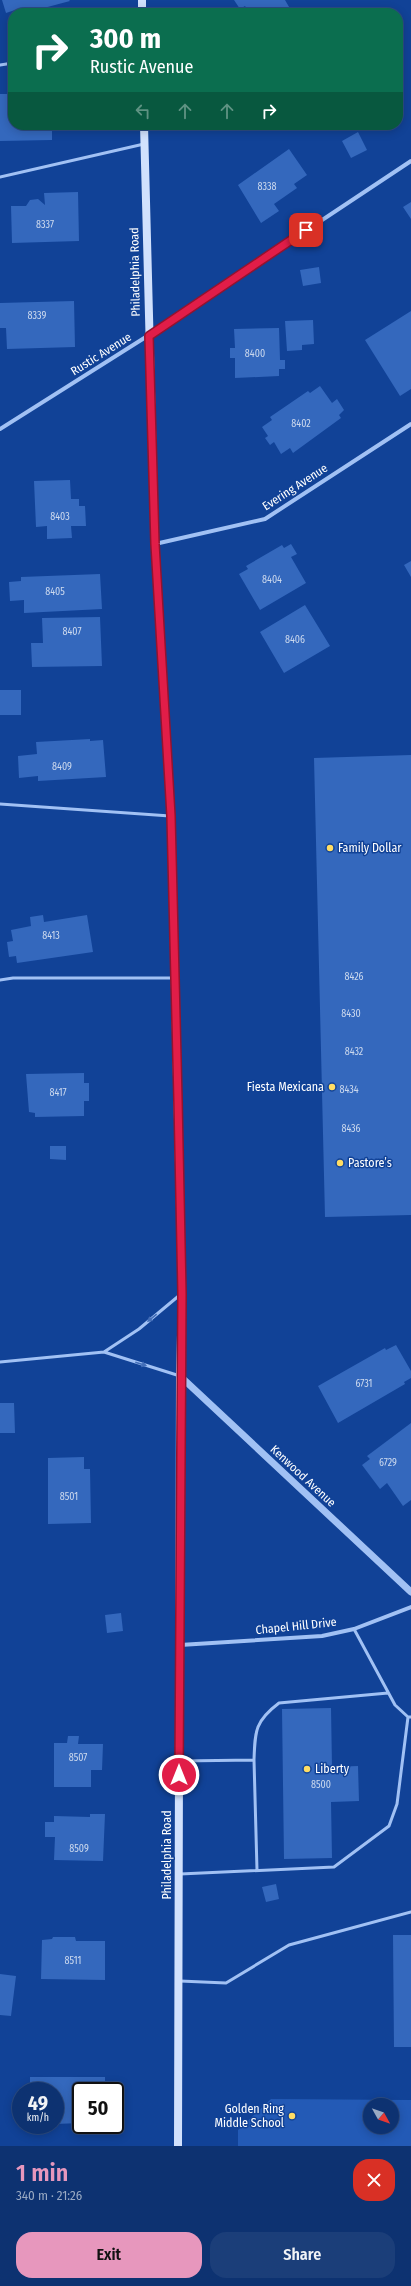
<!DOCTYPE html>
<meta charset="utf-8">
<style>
body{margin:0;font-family:"Fira Sans Condensed",sans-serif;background:#1b3e79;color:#f1f3f6;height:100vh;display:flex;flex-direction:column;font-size:15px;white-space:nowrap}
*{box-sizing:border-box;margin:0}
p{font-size:13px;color:#9aaac3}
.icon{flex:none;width:22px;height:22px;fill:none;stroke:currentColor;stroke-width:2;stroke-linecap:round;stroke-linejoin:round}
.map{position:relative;height:2146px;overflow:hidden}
.details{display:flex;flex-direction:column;background:#0d3271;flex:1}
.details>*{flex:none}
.banner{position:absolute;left:8px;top:8px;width:395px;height:122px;border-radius:16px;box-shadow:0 2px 10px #0003,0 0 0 1px #2d4d84;background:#0b6e4f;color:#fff;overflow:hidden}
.needle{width:26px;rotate:130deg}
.buttons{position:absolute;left:363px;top:2098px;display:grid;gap:8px}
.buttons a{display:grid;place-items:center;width:36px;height:36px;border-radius:50%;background:#0d3271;box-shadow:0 2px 10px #0003,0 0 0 1px #2d4d84;font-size:20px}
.speed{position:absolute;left:12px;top:2082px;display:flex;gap:8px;font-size:20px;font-weight:700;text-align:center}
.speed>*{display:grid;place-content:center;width:52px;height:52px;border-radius:50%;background:#0d3271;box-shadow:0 2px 10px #0003,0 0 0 1px #2d4d84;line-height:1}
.speed small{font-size:10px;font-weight:400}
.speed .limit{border:2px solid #111;border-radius:6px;background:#fff;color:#111}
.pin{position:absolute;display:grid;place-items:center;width:34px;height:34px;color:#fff;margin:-17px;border-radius:8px;box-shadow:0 2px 6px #0006}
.me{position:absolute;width:44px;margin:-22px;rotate:0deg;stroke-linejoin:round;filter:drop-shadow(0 0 3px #0008)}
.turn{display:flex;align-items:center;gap:14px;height:84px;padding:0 16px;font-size:18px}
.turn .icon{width:52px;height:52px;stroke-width:2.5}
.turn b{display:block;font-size:28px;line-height:34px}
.lanes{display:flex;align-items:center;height:38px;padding:0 16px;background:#0003;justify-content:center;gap:20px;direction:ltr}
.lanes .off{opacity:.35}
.round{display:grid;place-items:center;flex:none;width:42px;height:42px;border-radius:16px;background:#1b3e79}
.headline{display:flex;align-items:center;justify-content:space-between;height:68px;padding:0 16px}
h1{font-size:24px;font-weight:600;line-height:30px;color:#e797bd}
.primary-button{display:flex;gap:8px;margin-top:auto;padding:8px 16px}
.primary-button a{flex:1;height:46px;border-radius:16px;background:#e797bd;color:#111;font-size:16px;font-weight:600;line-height:46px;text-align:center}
.primary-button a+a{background:#1b3e79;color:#f1f3f6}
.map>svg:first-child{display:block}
</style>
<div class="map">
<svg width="411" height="2146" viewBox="0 0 411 2146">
<rect width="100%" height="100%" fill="#114297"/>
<!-- green -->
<path fill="#235ab6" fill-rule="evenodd" d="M271,2099L411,2100V2146H238V2130ZM370,2105H392V2127H370Z"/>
<!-- building -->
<path fill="#3468bd" d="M2,0H69L70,1L25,13H16L15,10L6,13Z
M234,0H285L292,12L250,13L245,6L240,9Z
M0,94H13V125H52V140L0,141Z
M358,132L367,150L351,158L342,141Z
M289,149L307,175L294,184L297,188L274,204L279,211L261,223L238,185Z
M78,192L79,241L12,243L11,206H26L30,200L38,199L45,205L44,193Z
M411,202V219L403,207Z
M319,267L321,283L303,286L300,270Z
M74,301L75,347L7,349L6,328H0V303Z
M411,311V389L400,396L365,340Z
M313,320L314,344L302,345V350L287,351L285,321Z
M279,328L280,360H285V369H279V376L235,378V358H230V348H235L234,329Z
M320,386L332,403L337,399L344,410L339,415L341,418L293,453L290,448L281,454L274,442L270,445L265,438L268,436L262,427L272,420L270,417L308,391L310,393Z
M70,480L71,499H79V506H85L86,526H71L72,538L47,539V526L36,527L34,481Z
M291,544L297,554L291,557L306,583L260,610L239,574L248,569L246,566L282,545L284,548Z
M411,561V577L404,565Z
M100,574L102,609L24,613V600L10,601L9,582L21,581V577Z
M305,605L330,646L284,673L260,632Z
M100,617L102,666L32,667L31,643H43L42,618Z
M0,690H21V715H0Z
M90,739V741L103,740L106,777L38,781V776L19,778L18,756L37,754L36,742Z
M411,755V1215L325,1217L314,758Z
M43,915L44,922L87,915L93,952L17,963L16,956L9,957L7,942L13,941L11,930L31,926L30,917Z
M84,1073V1083H89V1101H84V1116L35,1117V1113L29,1112L26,1074Z
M50,1146H66V1160L50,1159Z
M396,1345L411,1371V1378L404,1382L405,1384L338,1423L318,1386L385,1348L386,1350Z
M0,1403H14L15,1433H0Z
M411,1423V1500L403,1506L387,1483L380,1489L362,1465L370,1459L367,1456Z
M84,1457V1469H90L91,1523L48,1524V1458Z
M121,1613L123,1631L107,1633L105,1615Z
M331,1708L332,1767L358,1766L359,1801L331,1802L332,1858L284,1859L282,1709Z
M68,1736H79L78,1744H103L102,1770H91V1787H54V1743H67Z
M90,1814H105L103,1861L54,1860L55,1837H45V1822H54V1816L90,1817Z
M276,1884L279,1899L266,1902L262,1887Z
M393,1935H411V2047H394Z
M53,1937H75L76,1941H105V1980L41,1979L42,1940L52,1939Z
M0,1974L16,1976L11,2016L0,2015Z
M30,2077H105V2091H81V2123L55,2124V2091H30Z"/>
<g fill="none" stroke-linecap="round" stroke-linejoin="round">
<!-- service -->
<path stroke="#a1c1f4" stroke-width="3" d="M0,65L13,63
M0,177L144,144
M0,804L170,816
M0,980L13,978H173
M104,1352L139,1329L181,1294
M0,1362L104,1352L180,1376
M354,1629L395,1705L408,1717H411
M254,1760L257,1870
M180,1761L254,1760C255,1731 255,1721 279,1703L388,1693
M180,1874L334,1867L389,1826L397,1804L408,1717
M180,1981L226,1983L289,1945L411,1912"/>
<!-- minor -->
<path stroke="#a1c1f4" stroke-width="4" d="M0,429L149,335L411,161
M155,544L265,519L411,424
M180,1645L322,1636L354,1629L411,1607"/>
<!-- tertiary -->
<path stroke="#a1c1f4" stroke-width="7" d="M180,1376L411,1592"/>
<!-- secondary -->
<path stroke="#d1e1fd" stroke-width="8" d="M142,0V13
M144,125L155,544L171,816L182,1294L180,1376L178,2146"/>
</g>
<!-- one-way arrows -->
<defs><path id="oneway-solid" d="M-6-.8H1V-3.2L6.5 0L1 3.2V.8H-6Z"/></defs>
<g fill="#436eb8">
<use href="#oneway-solid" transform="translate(152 1318) rotate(141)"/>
<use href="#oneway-solid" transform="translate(141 1364) rotate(18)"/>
</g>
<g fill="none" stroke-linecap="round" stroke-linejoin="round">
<defs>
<path id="route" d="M179,1775L182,1294L178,1100L171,816L155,544L149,336L306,230"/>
</defs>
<!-- route casing -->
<use href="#route" stroke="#92132f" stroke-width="10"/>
<!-- route -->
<use href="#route" stroke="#e11d48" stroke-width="7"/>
</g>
<!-- markers -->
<g fill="#ffdd64" stroke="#114297" stroke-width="1.5">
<circle cx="330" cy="848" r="4"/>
<circle cx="332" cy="1087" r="4"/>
<circle cx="340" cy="1163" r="4"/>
<circle cx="307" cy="1769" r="4"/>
<circle cx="292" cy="2116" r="4"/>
</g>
<g text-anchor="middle" stroke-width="3" stroke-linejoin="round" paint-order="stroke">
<!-- number labels -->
<g font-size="10" fill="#ccd9ee">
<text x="267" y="190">8338</text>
<text x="45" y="228">8337</text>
<text x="37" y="319">8339</text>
<text x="255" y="357">8400</text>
<text x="301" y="427">8402</text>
<text x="60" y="520">8403</text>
<text x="272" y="583">8404</text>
<text x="55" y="595">8405</text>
<text x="72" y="635">8407</text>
<text x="295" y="643">8406</text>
<text x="62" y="770">8409</text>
<text x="51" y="939">8413</text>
<text x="354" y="980">8426</text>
<text x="351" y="1017">8430</text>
<text x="354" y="1055">8432</text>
<text x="349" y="1093">8434</text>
<text x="58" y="1096">8417</text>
<text x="351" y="1132">8436</text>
<text x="364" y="1387">6731</text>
<text x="388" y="1466">6729</text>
<text x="69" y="1500">8501</text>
<text x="78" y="1761">8507</text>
<text x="321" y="1788">8500</text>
<text x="79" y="1852">8509</text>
<text x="73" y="1964">8511</text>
</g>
<!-- street labels -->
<g font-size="12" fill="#fff" stroke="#114297">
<text transform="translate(135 272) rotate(-91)" y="4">Philadelphia Road</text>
<text transform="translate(101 354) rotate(-32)" y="4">Rustic Avenue</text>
<text transform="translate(295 487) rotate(-33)" y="4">Evering Avenue</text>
<text transform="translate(303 1476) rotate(43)" y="4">Kenwood Avenue</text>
<text transform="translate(296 1626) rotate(-6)" y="4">Chapel Hill Drive</text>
<text transform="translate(167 1855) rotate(-90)" y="4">Philadelphia Road</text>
</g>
<!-- poi labels -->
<g font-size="12" fill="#fff" stroke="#114297" text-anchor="start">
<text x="338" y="852">Family Dollar</text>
<text x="324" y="1091" text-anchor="end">Fiesta Mexicana</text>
<text x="348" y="1167">Pastore’s</text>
<text x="315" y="1773">Liberty</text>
<text x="284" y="2113" text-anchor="end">Golden Ring<tspan x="284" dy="14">Middle School</tspan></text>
</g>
</g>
</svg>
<div class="buttons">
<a><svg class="needle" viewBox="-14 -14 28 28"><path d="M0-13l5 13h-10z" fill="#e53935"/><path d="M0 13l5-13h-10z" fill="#9aaac3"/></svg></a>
</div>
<div class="speed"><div>49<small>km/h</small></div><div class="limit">50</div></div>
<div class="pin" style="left:306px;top:230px;background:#d93025"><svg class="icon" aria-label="arrive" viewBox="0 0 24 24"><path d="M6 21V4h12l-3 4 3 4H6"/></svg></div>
<svg class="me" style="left:179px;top:1775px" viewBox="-20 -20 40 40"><circle r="17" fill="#e11d48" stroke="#fff" stroke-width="3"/><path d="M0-11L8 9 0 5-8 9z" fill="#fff"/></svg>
<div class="banner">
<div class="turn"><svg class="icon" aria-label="right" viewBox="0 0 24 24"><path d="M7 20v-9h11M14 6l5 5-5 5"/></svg><div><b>300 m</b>Rustic Avenue</div></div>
<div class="lanes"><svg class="icon off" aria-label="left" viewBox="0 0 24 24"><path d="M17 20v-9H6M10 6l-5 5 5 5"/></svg><svg class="icon off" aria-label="ahead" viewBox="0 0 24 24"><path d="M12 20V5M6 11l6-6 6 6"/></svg><svg class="icon off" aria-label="ahead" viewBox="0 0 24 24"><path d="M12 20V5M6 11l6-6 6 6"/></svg><svg class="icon" aria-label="right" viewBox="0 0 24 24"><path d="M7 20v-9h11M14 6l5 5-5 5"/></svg></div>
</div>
</div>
<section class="details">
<div class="headline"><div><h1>1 min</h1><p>340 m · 21:26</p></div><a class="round" style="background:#d93025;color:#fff"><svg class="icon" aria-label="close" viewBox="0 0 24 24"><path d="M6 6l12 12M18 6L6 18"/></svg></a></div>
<div class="primary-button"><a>Exit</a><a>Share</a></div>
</section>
